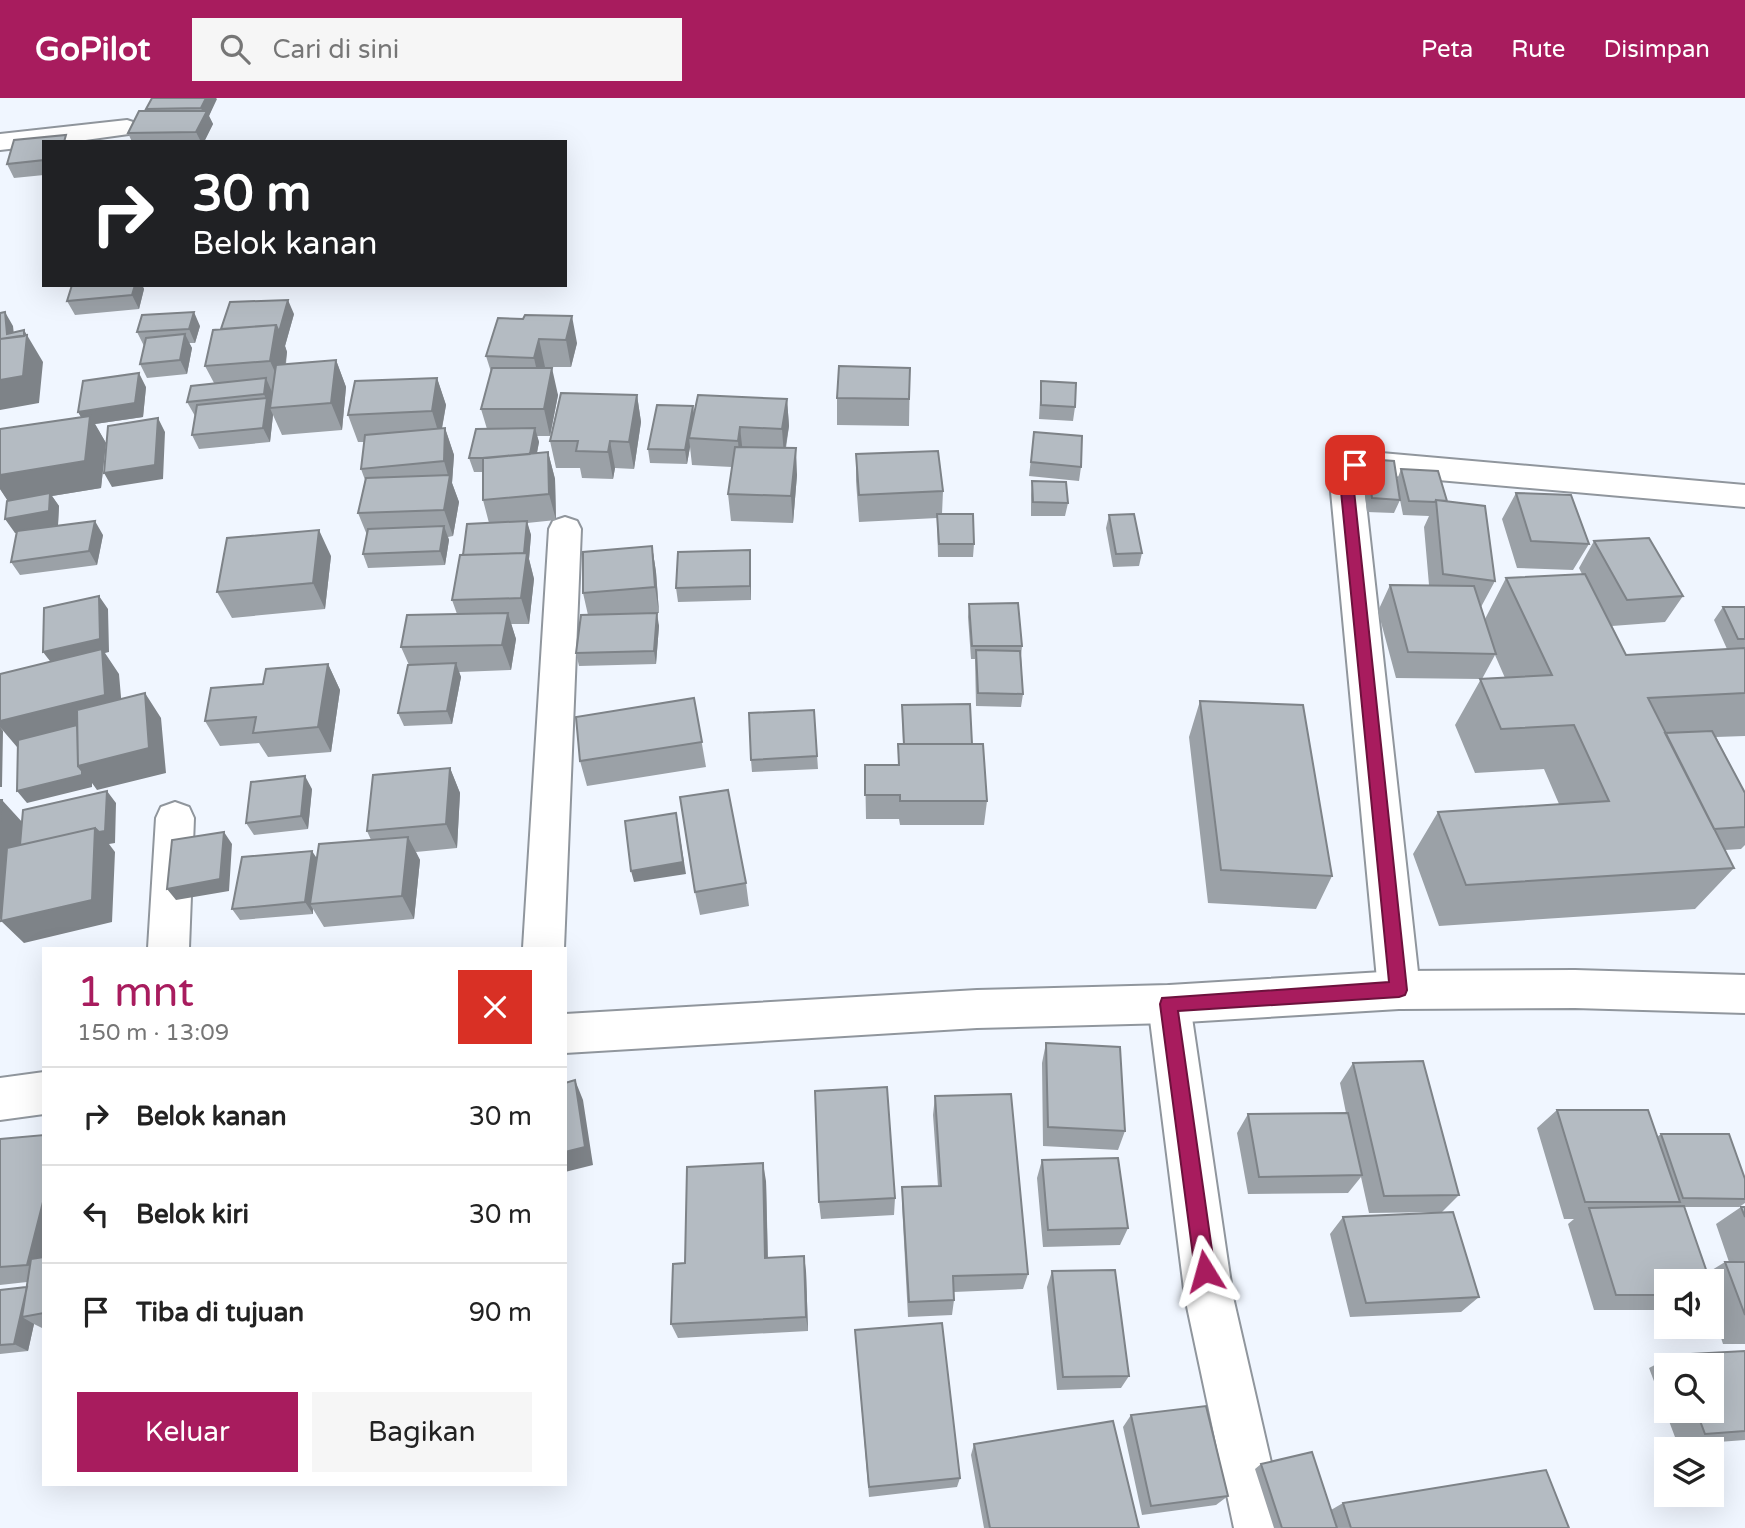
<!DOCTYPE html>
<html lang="id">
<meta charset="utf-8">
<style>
body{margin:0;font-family:"Varela Round",sans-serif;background:#f6f6f6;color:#222;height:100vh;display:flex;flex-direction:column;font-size:26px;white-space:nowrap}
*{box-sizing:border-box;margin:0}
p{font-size:23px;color:#767676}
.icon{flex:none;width:38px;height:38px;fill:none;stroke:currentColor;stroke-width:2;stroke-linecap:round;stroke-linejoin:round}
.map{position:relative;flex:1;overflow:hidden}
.sheet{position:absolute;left:42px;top:849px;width:525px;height:539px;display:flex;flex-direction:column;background:#fff;border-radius:0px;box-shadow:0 7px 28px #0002}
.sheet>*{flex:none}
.guide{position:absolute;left:42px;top:42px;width:525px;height:147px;border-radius:0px;box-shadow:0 7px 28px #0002;background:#202124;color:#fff;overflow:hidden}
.controls{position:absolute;left:1654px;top:1171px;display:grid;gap:14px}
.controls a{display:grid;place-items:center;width:70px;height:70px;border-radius:0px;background:#fff;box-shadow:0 7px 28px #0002;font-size:35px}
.pin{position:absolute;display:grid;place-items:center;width:60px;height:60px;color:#fff;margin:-30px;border-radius:14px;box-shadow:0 4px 10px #0006}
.me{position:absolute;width:77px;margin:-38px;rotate:352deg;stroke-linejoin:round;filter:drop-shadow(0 0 5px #0008)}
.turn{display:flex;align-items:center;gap:24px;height:147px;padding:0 35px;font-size:32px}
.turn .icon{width:91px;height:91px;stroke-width:2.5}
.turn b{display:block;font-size:49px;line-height:60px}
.round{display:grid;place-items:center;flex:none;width:74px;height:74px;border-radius:0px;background:#f6f6f6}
.overview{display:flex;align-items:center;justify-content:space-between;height:119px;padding:0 35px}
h1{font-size:42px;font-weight:600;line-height:52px;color:#a81c5e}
.action{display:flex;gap:14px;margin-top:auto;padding:14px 35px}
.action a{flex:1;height:80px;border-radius:0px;background:#a81c5e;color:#fff;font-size:28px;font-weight:600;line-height:80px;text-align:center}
.action a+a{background:#f6f6f6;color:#222}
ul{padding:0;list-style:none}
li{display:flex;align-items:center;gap:21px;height:98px;padding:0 35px;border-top:2px solid #e0e0e0}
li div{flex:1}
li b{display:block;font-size:26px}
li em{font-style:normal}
header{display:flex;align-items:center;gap:42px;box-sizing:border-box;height:98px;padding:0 35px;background:#a81c5e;color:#fff}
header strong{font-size:33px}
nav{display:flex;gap:38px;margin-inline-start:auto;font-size:24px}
.search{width:490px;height:63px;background:#f6f6f6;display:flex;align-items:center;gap:18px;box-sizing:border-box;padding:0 24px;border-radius:0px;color:#767676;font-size:26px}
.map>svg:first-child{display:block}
</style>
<header>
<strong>GoPilot</strong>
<div class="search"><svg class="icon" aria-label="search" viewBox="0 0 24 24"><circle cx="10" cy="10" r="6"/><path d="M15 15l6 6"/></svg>Cari di sini</div>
<nav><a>Peta</a><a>Rute</a><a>Disimpan</a></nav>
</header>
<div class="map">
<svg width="1745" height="1430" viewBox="0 0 1745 1430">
<rect width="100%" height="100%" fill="#f0f6ff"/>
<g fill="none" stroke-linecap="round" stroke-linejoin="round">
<defs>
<path id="minor" d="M127,22L136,25L140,30L136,35L71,44H44V47L0,52V36Z
M1370,354L1745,387V409L1370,376L1363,378L1420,892L1414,905L1399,911L1384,905L1378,892L1330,383L1343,362Z
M565,419L577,423L581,431L564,850H523L549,431L553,423Z
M175,704L189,709L194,720L189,850H148L156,720L161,709Z
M1169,887L1184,893L1190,906L1233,1199L1286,1430H1234L1185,1199L1148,906L1154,893Z"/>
<path id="tertiary" d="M1575,872L1745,877V915L1575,910L1399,911L1169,925L977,930L565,955V916L977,892L1169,887L1399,873Z
M44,974V1016L0,1022V980Z"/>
</defs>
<!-- minor casing -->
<use href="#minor" stroke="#90969d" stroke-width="4"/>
<!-- tertiary casing -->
<use href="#tertiary" stroke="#90969d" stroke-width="4"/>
<!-- minor -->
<use href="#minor" fill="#fff" fill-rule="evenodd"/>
<!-- tertiary -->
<use href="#tertiary" fill="#fff" fill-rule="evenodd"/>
</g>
<!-- wall -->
<path fill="#9ba1a7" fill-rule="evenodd" d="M152,0H216L209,18L213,26L204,44H132L128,35L148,13L146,11Z
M44,44V77L14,80L7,66Z
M72,187H142L144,191L139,211L75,217L67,203Z
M294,216L285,248L287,254L286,266L336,262L346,289L342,332L282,337L273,317L270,344L199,351L192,337L195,318L187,304L214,285L205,268L221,231Z
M498,220L577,245L571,269H545L544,270L558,297L550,338H537L539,344L537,355L548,354L555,381L556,422L527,425L531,437L529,461L534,481L529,526H511L516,541L511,572L459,574L461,579L452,626L404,628L398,615L409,567L401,549L457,516L452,502L463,457L489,425L483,402V374H474L469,360L487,331L481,311L491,274L486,258Z
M200,228L195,245H189L192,250L187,276L147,280L140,266L144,248L137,234Z
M910,270L909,328L837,327V300Z
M437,280L446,307L442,331L445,330L454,357L452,385L459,404L453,438L448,439L449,442L445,467L368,470L363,456L367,437L358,415L365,382L361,371L364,344H358L348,317Z
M1041,283L1075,309L1073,323L1039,321Z
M146,289L143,319L95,326L106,345L101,390L52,398L59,408L58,427L45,429L103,437L97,467L20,477L11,464L17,435H15L8,402L0,391V331L82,319L78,314Z
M637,297L641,324L634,371L615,370L613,381L582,380L580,370H556L550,343Z
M787,301L789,328L786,350L797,377L793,425L731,423L728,396L732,369L692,367L690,349L687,366L650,365L648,351L694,315Z
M1034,334L1081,369L1079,383L1029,378Z
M856,356L943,393L942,416L974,446L973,459H938L937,420L859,424L856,383Z
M1367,361L1397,382L1401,371L1447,403L1495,483L1481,509L1485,521L1506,480L1582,476L1579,470L1594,443L1683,498L1665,524L1612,528L1626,557L1727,551L1714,522L1723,509H1745V638L1716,639L1745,695V747L1741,751L1725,752L1734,770L1695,811L1439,828L1413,756L1438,714L1559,706L1544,671L1475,675L1455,627L1481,581L1396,580L1378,513L1390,487H1429L1424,429L1429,418L1403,417L1400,402L1394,415L1367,414L1362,374ZM1495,557L1505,580L1482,581Z
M1032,383L1068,405L1065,418H1031V397Z
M1516,395L1589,446L1573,472L1517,470L1502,421Z
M1109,417L1142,455L1139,468L1113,469L1106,430Z
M652,448L656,474L659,515H654L659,528L656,566L579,568L576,555L588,517L583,495Z
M750,452L751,466V502L678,504L676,490Z
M331,458L325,511L232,520L217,494Z
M969,506L1022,548L1021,558L1023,596L1021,609L976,608L975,561H971L968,519Z
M328,566L340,592L331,654L268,659L259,645L220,648L205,623L263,586Z
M694,600L706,669L587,688L580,663Z
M1200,603L1332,778L1316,811L1208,805L1189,639Z
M902,607L972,646L987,703L984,727H900L899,721H866L865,667H898V646H903Z
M814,612L818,671L752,674L751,662Z
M450,670L460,695L457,750L416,754L420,762L414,821L324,829L313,811V816L240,822L232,811L317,760L371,742L367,733Z
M312,691L308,731L254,737L246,725Z
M746,785L749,808L700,817L695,794Z
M1046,945L1125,1033L1118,1052L1043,1048L1042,965Z
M1353,965L1459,1097L1442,1114L1479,1199L1461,1214L1350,1219L1330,1136L1343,1119L1440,1114L1369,1115L1361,1079L1348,1095L1248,1096L1237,1035L1248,1016L1346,1015L1340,985Z
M935,998L1028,1176L1023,1191L954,1194V1202L952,1217L908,1219L902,1106V1089L938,1088L933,1017Z
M1557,1012L1657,1039L1661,1036L1745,1081V1105L1739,1109H1684L1707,1175L1725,1164H1729L1716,1126L1741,1109H1745V1246H1723L1712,1212V1183H1666V1212H1594L1568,1126L1574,1121H1564L1537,1030Z
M44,1037V1231L34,1226L28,1253L0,1256V1192L27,1189V1184L0,1187V1041Z
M1042,1062L1128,1130L1120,1147L1043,1149L1037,1080Z
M766,1083L768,1159L806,1173L808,1233L678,1240L671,1226L685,1165Z
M895,1100L894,1117L821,1121L819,1104Z
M1052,1173L1129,1278L1121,1290L1057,1292L1047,1189Z
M855,1232L960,1380L957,1389L869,1399Z
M1745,1253V1342L1678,1347L1649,1270L1674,1257ZM1666,1267H1712V1312H1666Z
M1131,1317L1228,1398L1216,1407L1142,1417L1123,1329Z
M974,1346L1139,1430H984L971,1357Z
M1261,1366L1331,1412L1343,1405L1569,1430H1274L1255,1371Z"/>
<!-- shaded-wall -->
<path fill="#7e8388" d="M206,0H216L217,1L209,18L213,26L204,44H201L196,34L204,18L201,10Z
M135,187H142L144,191L139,211L132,197Z
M288,202L294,216L285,248L287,254L282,290L270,263L276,227Z
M5,214L13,228L15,246L24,232L43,264L39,305L0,312V282L7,236Z
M194,214L200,228L195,245L189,231Z
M572,218L577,245L571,269L566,242Z
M185,236L192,250L187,276L180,262Z
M539,241L545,269L540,287L534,260Z
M336,262L346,289L342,332L331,305Z
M552,270L558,297L550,338L544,311Z
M139,275L146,289L143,319L95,326L106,345L101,390L52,398L59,408L58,427L15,435L5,421L9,405L0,391V377L86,328L78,314Z
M266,280L272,294L270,310L273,317L270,344L263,330L267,304L264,296Z
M437,280L446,307L440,340L432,313Z
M637,297L641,324L634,371L629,344Z
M787,301L789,328L784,358L782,331Z
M693,308L695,322L689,340L690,349L687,366L685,352Z
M158,320L165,334L163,381L112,389L104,375Z
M740,329L743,356L740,370L738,343Z
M445,330L454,357L452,385L459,404L453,438L444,412L449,381L444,363Z
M535,330L539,344L533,374L529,360Z
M610,343L615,370L613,381L608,354Z
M796,350L797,377L793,425L791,398Z
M548,354L555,381L556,422L549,396Z
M95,423L103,437L97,467L89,453Z
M527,423L531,437L529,461L534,481L529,526L521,500Z
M444,428L449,442L445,467L440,453Z
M319,432L331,458L325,511L313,485Z
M652,448L656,474L659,515L655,489Z
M750,452L751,466V502L750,488Z
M99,498L108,511L109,554L105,555L119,576L123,622L145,595L161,620L166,675L97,692L92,685V689L27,705L17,693L78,668L81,633L17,649L0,629V623L53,567L43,554Z
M508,515L516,541L511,572L502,547Z
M657,515L659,528L656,566L654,553Z
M456,565L461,579L452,626L447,613Z
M328,566L340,592L331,654L318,629Z
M0,629L3,633L2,689H0Z
M450,670L460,695L457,750L446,726Z
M305,678L312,691L308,731L301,718Z
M107,693L116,705L115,745L109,746L115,754L112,824L24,845L1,823L16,817L0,821V724L2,702L23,725L95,730Z
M676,715L686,776L634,784L631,773Z
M224,734L232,746L229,793L176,802L167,791Z
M408,739L420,762L414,821L402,798Z
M312,753L320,765L310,806L313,811V816L305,804Z
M575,982L583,1002L593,1067L565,1074V1054Z
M763,1065L766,1083L768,1175L765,1160Z
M44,1100V1177L27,1167Z
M804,1158L806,1173L808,1233L806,1219Z
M27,1189L22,1219L34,1226L28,1253L14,1246Z"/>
<!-- building -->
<path fill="#b4bbc2" stroke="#7e8388" stroke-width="2" d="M152,0H206L201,10L146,11Z
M139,13H207L196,34L128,35Z
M66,37L64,44H44V62L7,66L14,42Z
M72,187H135L132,197L67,203Z
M288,202L279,234L276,227L221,231L230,204Z
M5,214L7,236L24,232V238L0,241V215Z
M194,214L189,231L137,234L142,217Z
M525,217L572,218L566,242L539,241L534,260L486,258L498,220L523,221Z
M276,227L270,263L205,268L213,232Z
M185,236L180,262L140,266L146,240Z
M27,237L23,278L0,282V241Z
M336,262L331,305L270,310L276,267Z
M839,268L910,270L909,301L837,300Z
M492,270H552L544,311H481Z
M139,275L135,305L78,314L83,283Z
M266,280L264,296L187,304L191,288Z
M437,280L432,313L348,317L355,283Z
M1041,283L1076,285L1075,309L1041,307Z
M561,295L637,297L629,344L610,343L608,354L576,353L578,343H550Z
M698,297L787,301L782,331L740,329L738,343L689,340Z
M267,300L263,330L192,337L197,307Z
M657,307L693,308L685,352L648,351Z
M90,318L85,363L0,377V331Z
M158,320L155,367L104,375L108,328Z
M445,330L444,363L361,371L365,337Z
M535,330L530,356L487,360H469L476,331Z
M1034,334L1082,338L1081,369L1031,364Z
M735,349L796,350L791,398L728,396Z
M938,353L943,393L859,397L856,356Z
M548,354L549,396L483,402V360Z
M1367,361L1394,363L1400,402L1372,400Z
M1401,371L1438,373L1447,403L1436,402L1435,404L1409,403Z
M450,377L444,412L358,415L366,380Z
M1032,383L1066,384L1068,405L1033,404Z
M50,395L49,413L5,421L7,403Z
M1516,395L1571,397L1589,446L1531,443Z
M1436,402L1485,408L1495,483L1443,476Z
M937,416H973L974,446H939Z
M1134,416L1142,455L1116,456L1109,417Z
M95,423L89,453L11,464L17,433Z
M527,423L524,455L463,457L467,426Z
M444,428L440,453L363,456L368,431Z
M319,432L313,485L217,494L227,440Z
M1649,440L1683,498L1627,502L1594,443Z
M652,448L655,489L583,495V454Z
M750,452V488L676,490L678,454Z
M527,455L521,500L452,502L460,457Z
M1585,476L1626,557L1745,550V595L1648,600L1734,770L1466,787L1438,714L1609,703L1574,627L1501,631L1480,581L1552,577L1506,480Z
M1390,487L1474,488L1496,556L1408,554Z
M99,498L100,541L43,554L44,510Z
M1018,505L1022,548H972L969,506Z
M1723,509H1745V541H1738Z
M508,515L502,547L401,549L407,517Z
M657,515L654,553L576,555L581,517Z
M102,551L105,597L0,623V576Z
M976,552L1020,553L1023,596L978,595Z
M456,565L447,613L398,615L408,567Z
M328,566L318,629L253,635L256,619L205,623L211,590L263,586L266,571Z
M145,595L149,650L78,668L77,612Z
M694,600L702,644L580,663L576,619Z
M1200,603L1303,607L1332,778L1221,772Z
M970,606L972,646H904L902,607Z
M814,612L817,658L751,662L749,615Z
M77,627L78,668L82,673V677L17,693L18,642Z
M1712,633L1745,695V729L1714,731L1665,635Z
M898,646H983L987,703H900V697H865V667H899Z
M450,670L446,726L367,733L373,677Z
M305,678L301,718L246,725L251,684Z
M728,692L746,785L695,794L680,699Z
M107,693L105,733L99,734L95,730L20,747L23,712Z
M0,702H2L0,724Z
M676,715L683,764L631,773L625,723Z
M95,730L92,802L1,823L7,750Z
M224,734L220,781L167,791L172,742Z
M408,739L402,798L310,806L319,746Z
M312,753L305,804L232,811L242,759Z
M1046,945L1120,949L1125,1033L1048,1029Z
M1423,963L1459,1097L1384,1098L1353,965Z
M575,982L585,1049L565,1054V985Z
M887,989L895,1100L819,1104L815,993Z
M1011,996L1028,1176L953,1178L954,1202L909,1204L902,1089L941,1088L935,998Z
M1557,1012H1648L1680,1104H1585Z
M1348,1015L1362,1077L1259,1079L1248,1016Z
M1661,1036H1729L1745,1081V1101L1683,1100Z
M44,1037V1100L27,1167L0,1169V1041Z
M1118,1060L1128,1130L1048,1132L1042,1062Z
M763,1065L765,1160L804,1158L806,1219L671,1226L673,1166L685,1165L687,1069Z
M1684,1108L1710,1183H1666V1197H1616L1589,1110Z
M1741,1109H1745V1119Z
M1453,1114L1479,1199L1366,1205L1343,1119Z
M44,1159V1215L22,1219L31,1161Z
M1725,1164H1745V1217Z
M1115,1172L1129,1278L1063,1279L1052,1173Z
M1712,1188L1715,1198H1712Z
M27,1189L14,1246L0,1247V1192Z
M942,1225L960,1380L869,1389L855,1232Z
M1745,1253V1333L1705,1336L1696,1312H1712V1267H1678L1674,1257Z
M1206,1308L1228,1398L1151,1408L1131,1317Z
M1113,1323L1139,1430H990L974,1346Z
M1312,1354L1337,1430H1282L1261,1366Z
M1546,1372L1569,1430H1351L1343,1405Z"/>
<!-- route -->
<path fill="#a81c5e" stroke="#6d123d" stroke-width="2" d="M1355,363L1362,367L1355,374L1353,383L1407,892L1405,897L1399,899L1178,913L1215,1173L1212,1180L1205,1182L1198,1180L1195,1173L1160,906L1162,900L1389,884L1340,383L1344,369Z"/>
</svg>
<div class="controls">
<a><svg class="icon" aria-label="sound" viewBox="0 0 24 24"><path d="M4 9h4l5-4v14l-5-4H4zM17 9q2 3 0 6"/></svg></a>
<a><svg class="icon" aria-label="search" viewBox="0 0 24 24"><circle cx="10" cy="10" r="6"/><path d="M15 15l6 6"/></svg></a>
<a><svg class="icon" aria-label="layers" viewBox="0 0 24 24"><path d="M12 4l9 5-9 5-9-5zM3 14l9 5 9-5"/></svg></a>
</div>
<div class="pin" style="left:1355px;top:367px;background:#d93025"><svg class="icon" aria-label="arrive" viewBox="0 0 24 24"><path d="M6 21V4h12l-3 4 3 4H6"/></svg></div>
<svg class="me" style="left:1205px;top:1173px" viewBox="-20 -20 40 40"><path d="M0-17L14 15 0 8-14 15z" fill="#a81c5e" stroke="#fff" stroke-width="4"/></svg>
<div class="guide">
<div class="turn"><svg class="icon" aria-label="right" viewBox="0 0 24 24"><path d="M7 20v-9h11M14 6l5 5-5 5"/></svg><div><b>30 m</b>Belok kanan</div></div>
</div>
<section class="sheet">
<div class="overview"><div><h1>1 mnt</h1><p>150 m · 13:09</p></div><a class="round" style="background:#d93025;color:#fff"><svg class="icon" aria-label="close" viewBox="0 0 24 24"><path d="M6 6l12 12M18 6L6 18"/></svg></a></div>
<ul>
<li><svg class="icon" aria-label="right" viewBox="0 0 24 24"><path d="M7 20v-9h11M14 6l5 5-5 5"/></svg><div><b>Belok kanan</b></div><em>30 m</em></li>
<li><svg class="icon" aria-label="left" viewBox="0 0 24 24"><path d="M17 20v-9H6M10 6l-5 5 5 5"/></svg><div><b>Belok kiri</b></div><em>30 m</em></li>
<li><svg class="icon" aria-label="arrive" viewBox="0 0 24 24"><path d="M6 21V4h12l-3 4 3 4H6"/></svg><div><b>Tiba di tujuan</b></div><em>90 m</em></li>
</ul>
<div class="action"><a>Keluar</a><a>Bagikan</a></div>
</section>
</div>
